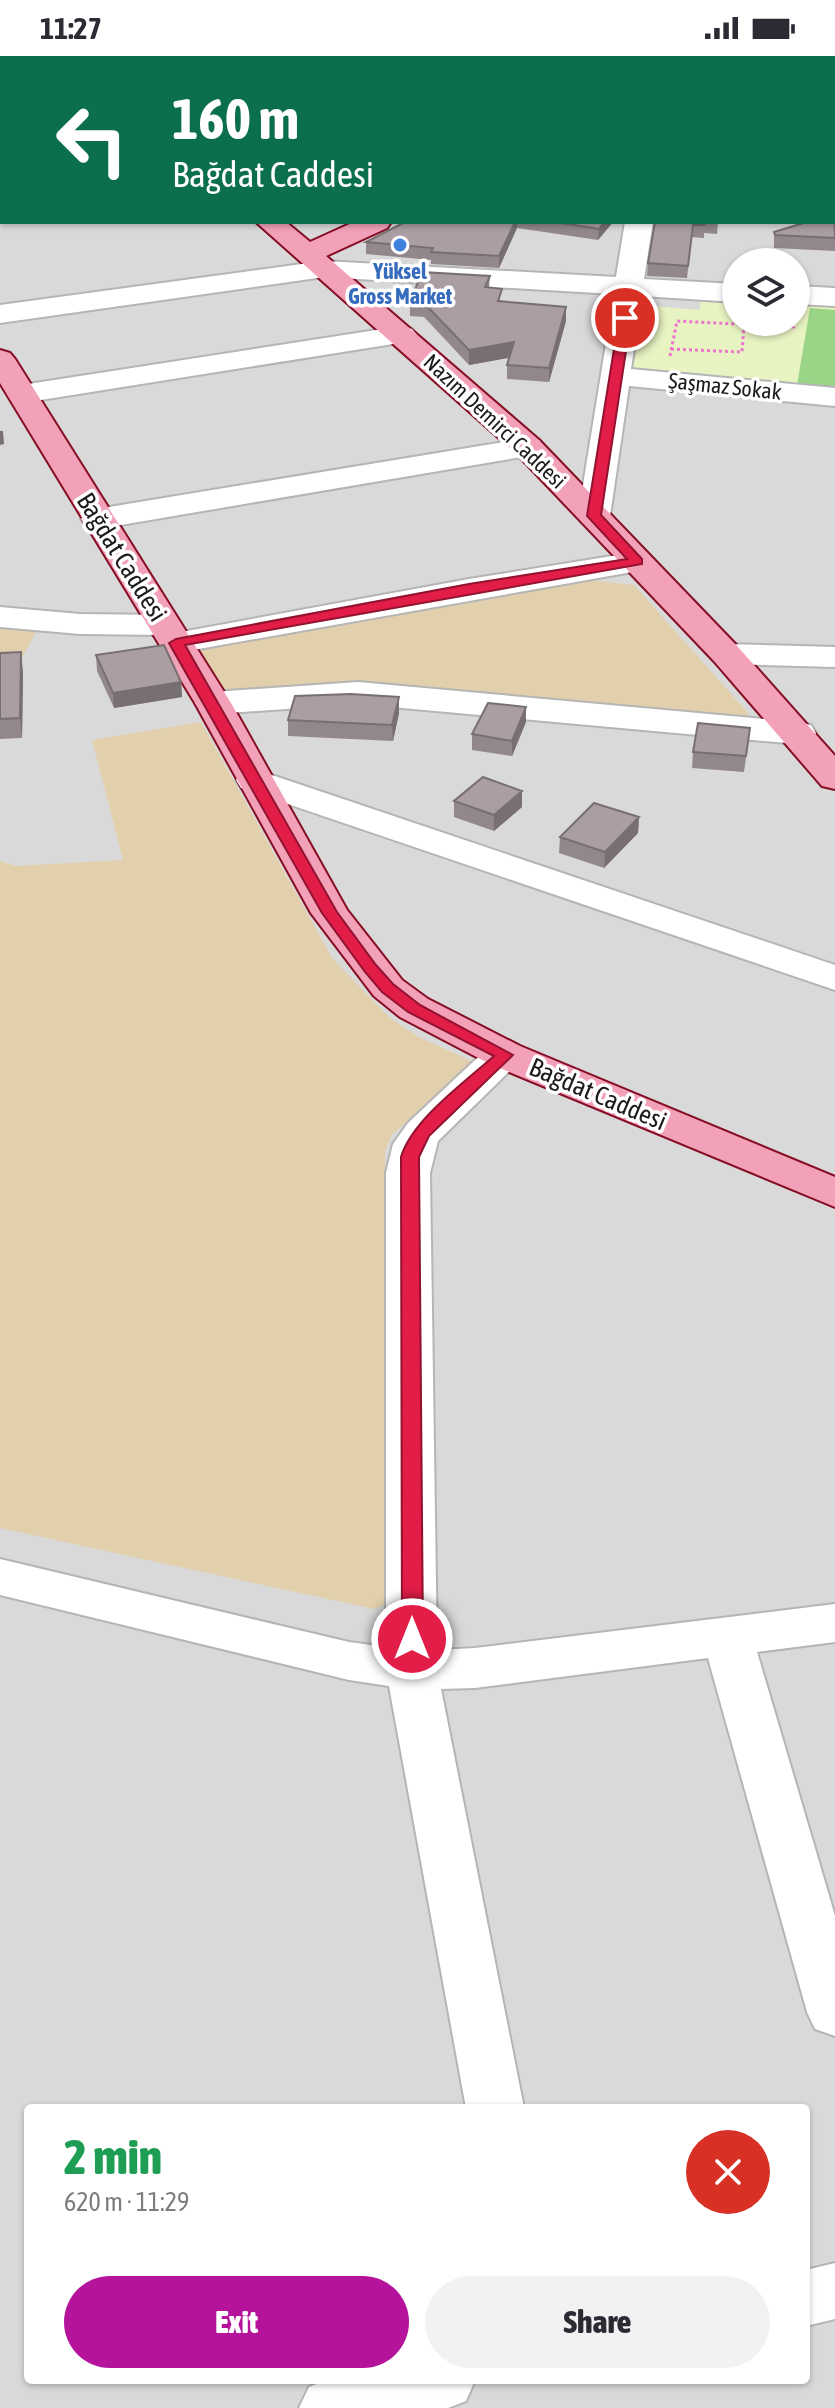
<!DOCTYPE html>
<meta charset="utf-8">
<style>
body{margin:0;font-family:"Asap Condensed",sans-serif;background:#f2f2f3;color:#2b2b33;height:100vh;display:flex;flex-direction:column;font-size:30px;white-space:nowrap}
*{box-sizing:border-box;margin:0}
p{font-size:26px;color:#7c7c81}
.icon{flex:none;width:44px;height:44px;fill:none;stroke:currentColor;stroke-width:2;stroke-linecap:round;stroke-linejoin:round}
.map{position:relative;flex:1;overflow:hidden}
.drawer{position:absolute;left:24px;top:2048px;width:786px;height:280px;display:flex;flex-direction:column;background:#fff;border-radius:8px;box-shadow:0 2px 6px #0004}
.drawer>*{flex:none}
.guide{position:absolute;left:0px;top:0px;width:836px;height:168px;box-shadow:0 2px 6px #0004;background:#0b6e4f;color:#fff;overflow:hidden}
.fabs{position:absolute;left:722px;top:192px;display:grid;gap:16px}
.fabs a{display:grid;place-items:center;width:88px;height:88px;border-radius:50%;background:#fff;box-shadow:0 2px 6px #0004;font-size:40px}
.pin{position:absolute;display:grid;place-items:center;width:68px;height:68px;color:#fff;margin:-34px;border:4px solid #fff;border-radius:50%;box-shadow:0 2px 8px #0007}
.me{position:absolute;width:88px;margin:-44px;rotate:0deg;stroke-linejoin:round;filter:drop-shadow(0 0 6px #0008)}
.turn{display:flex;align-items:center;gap:28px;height:168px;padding:0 40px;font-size:36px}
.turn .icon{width:104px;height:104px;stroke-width:2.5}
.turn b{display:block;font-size:56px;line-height:68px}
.round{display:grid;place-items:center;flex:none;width:84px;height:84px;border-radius:42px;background:#f2f2f3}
.summary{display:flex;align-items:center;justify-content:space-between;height:136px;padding:0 40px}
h1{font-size:48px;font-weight:800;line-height:60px;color:#1e9e55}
.button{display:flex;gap:16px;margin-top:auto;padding:16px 40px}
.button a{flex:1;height:92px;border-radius:48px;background:#b5139c;color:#fff;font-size:32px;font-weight:800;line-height:92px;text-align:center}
.button a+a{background:#f2f2f3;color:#2b2b33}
.status{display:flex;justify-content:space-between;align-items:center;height:56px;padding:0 40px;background:#fff;direction:ltr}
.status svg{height:22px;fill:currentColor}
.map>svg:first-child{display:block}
</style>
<div class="status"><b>11:27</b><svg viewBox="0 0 49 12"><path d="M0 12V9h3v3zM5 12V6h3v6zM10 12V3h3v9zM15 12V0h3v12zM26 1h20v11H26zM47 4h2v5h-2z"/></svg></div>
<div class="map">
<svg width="835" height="2352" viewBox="0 0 835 2352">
<rect width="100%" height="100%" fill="#ece2e4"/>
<!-- residential -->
<path fill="#dad9da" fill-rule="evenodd" d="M0,0H835V2352H0ZM2,2H834V166H2ZM736,206H796V266H736ZM28,2052H806V2324H28Z"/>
<!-- grass -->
<path fill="#e2d0ac" d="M589,524L634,529L750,659L741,662L225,636L194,591Z
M0,569L37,574L19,607L0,612Z
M201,666L332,902L390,962L417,980L471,1005L391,1080L385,1096L391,1542L384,1549L374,1553L0,1472V805L16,810L123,804L92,684Z"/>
<!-- park -->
<path fill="#e8f3c2" d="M700,239L736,241V266H796V243L835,245V332L620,315L639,249L700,254Z"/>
<!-- pitch -->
<path fill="#99d487" d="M810,252L835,254V332L797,329Z"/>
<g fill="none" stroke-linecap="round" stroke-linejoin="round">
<defs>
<path id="minor" d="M298,0H324L325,2H299Z
M502,0H528L529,2H503Z
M0,133H2V149H0Z
M625,166H653L644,223L736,228V246L642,240L631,313L835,332V350L629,330L610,460L605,467L594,470L583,467L578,460L614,238L324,221L0,267V249L324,205L616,221Z
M796,230L835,232V250L796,248Z
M402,270L412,273L417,279L412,285L22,347L11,344L7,338L11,332L22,329Z
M528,382L539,384L544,391L539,398L97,473L86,470L81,463L86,456L97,453Z
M637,496L649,499L654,506L649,513L176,597L164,594L159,587L164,580L176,577L469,523Z
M0,551L80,558L164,559L176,562L181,569L176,576L164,579L80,578L0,571Z
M726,588L835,591V611L726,608L714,605L709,598L714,591Z
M358,626L798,666L811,669L816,677L811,685L798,688L358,648L213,658L201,654L195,647L201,640L213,636Z
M254,713L835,909V934L241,732L236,724L241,716Z
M505,986L520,990L526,999L438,1085L430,1117L437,1594L475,1592L835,1548V1586L757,1596L835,1860V1980L815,1973L807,1956L708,1602L475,1632L441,1633L524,2052H466L389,1630L349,1624L0,1539V1503L349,1586L386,1591V1117L393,1088L408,1067L490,990Z
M835,2207V2263L806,2270V2214Z
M326,2324H475L466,2345L448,2352H299L309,2331Z"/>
<path id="major" d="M62,0H87L88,2H63Z
M834,57H835V73H834Z
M256,166H286L310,186L354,166H391L387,172L326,200L539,384L738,591L835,700V733L822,730L714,605L517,398Z
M0,294L10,297L15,303L231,647L347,854L402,924L428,943L520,990L835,1121V1151L490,1008L400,961L374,940L311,857L195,647L0,327Z"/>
</defs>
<!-- minor casing -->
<use href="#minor" stroke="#b5b5b5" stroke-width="4"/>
<!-- major casing -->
<use href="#major" stroke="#850e24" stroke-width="4"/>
<!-- path -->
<path stroke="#ec74cd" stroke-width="3" stroke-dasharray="3 3" stroke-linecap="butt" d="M671,293L742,296L744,269
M670,300L677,265L794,271V266"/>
<!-- minor -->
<use href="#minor" fill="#fff" fill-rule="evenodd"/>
<!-- major -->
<use href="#major" fill="#f2a1b8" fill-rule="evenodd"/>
</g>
<!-- wall -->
<path fill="#92888c" d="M0,0L2,2V42L0,40Z
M340,0H513L516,2H343Z
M835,161V195L774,192V176Z
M405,166H613L598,184L517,172L499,212L431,208V204L366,198V186Z
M655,166H718L717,178L704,177V182L692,181L687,222L647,220L648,207Z
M490,220L489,232L501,245L566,251V265L549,326L507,323V309L510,301L469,309L424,261L410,260V246Z
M0,597L23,616L22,682L0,683Z
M96,599L181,626L182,641L114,652L97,615Z
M399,641V657L393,685L288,680V664Z
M526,651V666L512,700L472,694V678Z
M748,688L744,716L692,712L693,696Z
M454,745L522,751L494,775L454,761Z
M639,761L638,777L604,812L559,797L560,781Z"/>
<!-- shaded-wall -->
<path fill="#776f72" d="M2,104V124H0V105Z
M515,166H517V172L499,212V200Z
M604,166H613L598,184L599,173Z
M566,251V265L549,326V312Z
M514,286V301L469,309V294Z
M0,375H3L4,388L0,389Z
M21,596L23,616L22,682L20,662Z
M181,626L182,641L114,652L113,637Z
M399,641V657L393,685L392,669Z
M526,651V666L512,700V685Z
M522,735V751L494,775V759Z
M639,761L638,777L604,812L605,796Z"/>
<!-- building -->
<path fill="#aa9ea3" stroke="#776f72" stroke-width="2" d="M0,0H42L45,2H2V24L0,23Z
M160,0H190L193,2H162Z
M357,0H513L516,2H360Z
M621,0H683L688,2H615Z
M0,78L2,81V104L0,105Z
M834,161L835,182L775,179L774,176L807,166H834Z
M405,166H515L499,200L431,196L433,192L366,186Z
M555,166H604L599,173Z
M655,166H705V169H693L688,210L648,207Z
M422,216L490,220L485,231L502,233L498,245L566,251L549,312L507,309L514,286L469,294L424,247L410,246Z
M164,589L181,626L113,637L96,599Z
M21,596L20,662L0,663V597Z
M351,638L399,641L392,669L288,664L295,640Z
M488,647L526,651L512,685L472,678Z
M698,667L750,672L746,700L693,696Z
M483,721L522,735L494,759L454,745Z
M594,747L639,761L605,796L560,781Z"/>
<!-- route -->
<path fill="#e11d48" stroke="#92132f" stroke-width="2" d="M625,258L631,262L601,459L642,503V508L185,589L337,856L376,909L393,928L420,949L513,999L429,1080L419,1101L423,1583L420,1589H405L402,1583L401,1101C412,1064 465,1026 494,1000L408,956L382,936L365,916L322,857L169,587L176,583L469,528L627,503L587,460L619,262Z"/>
<!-- markers -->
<circle fill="#3f7fe0" stroke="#fff" stroke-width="3" cx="400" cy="189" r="8"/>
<g text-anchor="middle" stroke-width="7" stroke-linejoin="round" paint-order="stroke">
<!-- far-shop labels -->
<g font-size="22" font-weight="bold" fill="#366cbe" stroke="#fff">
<text x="400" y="223">Yüksel<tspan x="400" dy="25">Gross Market</tspan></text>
</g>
<!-- far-street labels -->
<g font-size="22" fill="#1c1c1c" stroke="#fff">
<text transform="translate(725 330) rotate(6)" y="8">Şaşmaz Sokak</text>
<text transform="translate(495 365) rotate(43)" y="8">Nazım Demirci Caddesi</text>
</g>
<!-- street labels -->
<g font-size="26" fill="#1c1c1c" stroke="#fff">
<text transform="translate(122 501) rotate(58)" y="9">Bağdat Caddesi</text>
<text transform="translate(598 1038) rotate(23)" y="9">Bağdat Caddesi</text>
</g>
</g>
</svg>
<div class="fabs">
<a><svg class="icon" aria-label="layers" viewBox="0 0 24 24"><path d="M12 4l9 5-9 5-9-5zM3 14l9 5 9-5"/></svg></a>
</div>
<div class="pin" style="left:625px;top:262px;background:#d93025"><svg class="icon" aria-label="arrive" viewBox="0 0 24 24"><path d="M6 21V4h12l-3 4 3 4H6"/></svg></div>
<svg class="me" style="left:412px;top:1583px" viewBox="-20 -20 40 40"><circle r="17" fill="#e11d48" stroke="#fff" stroke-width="3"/><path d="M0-11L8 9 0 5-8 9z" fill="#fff"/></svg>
<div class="guide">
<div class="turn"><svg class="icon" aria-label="left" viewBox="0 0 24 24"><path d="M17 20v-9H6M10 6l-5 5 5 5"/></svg><div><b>160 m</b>Bağdat Caddesi</div></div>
</div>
<section class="drawer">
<div class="summary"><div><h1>2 min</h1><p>620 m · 11:29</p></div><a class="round" style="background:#d93025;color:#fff"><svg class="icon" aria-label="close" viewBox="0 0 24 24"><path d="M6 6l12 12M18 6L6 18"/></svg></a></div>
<div class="button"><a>Exit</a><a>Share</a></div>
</section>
</div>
